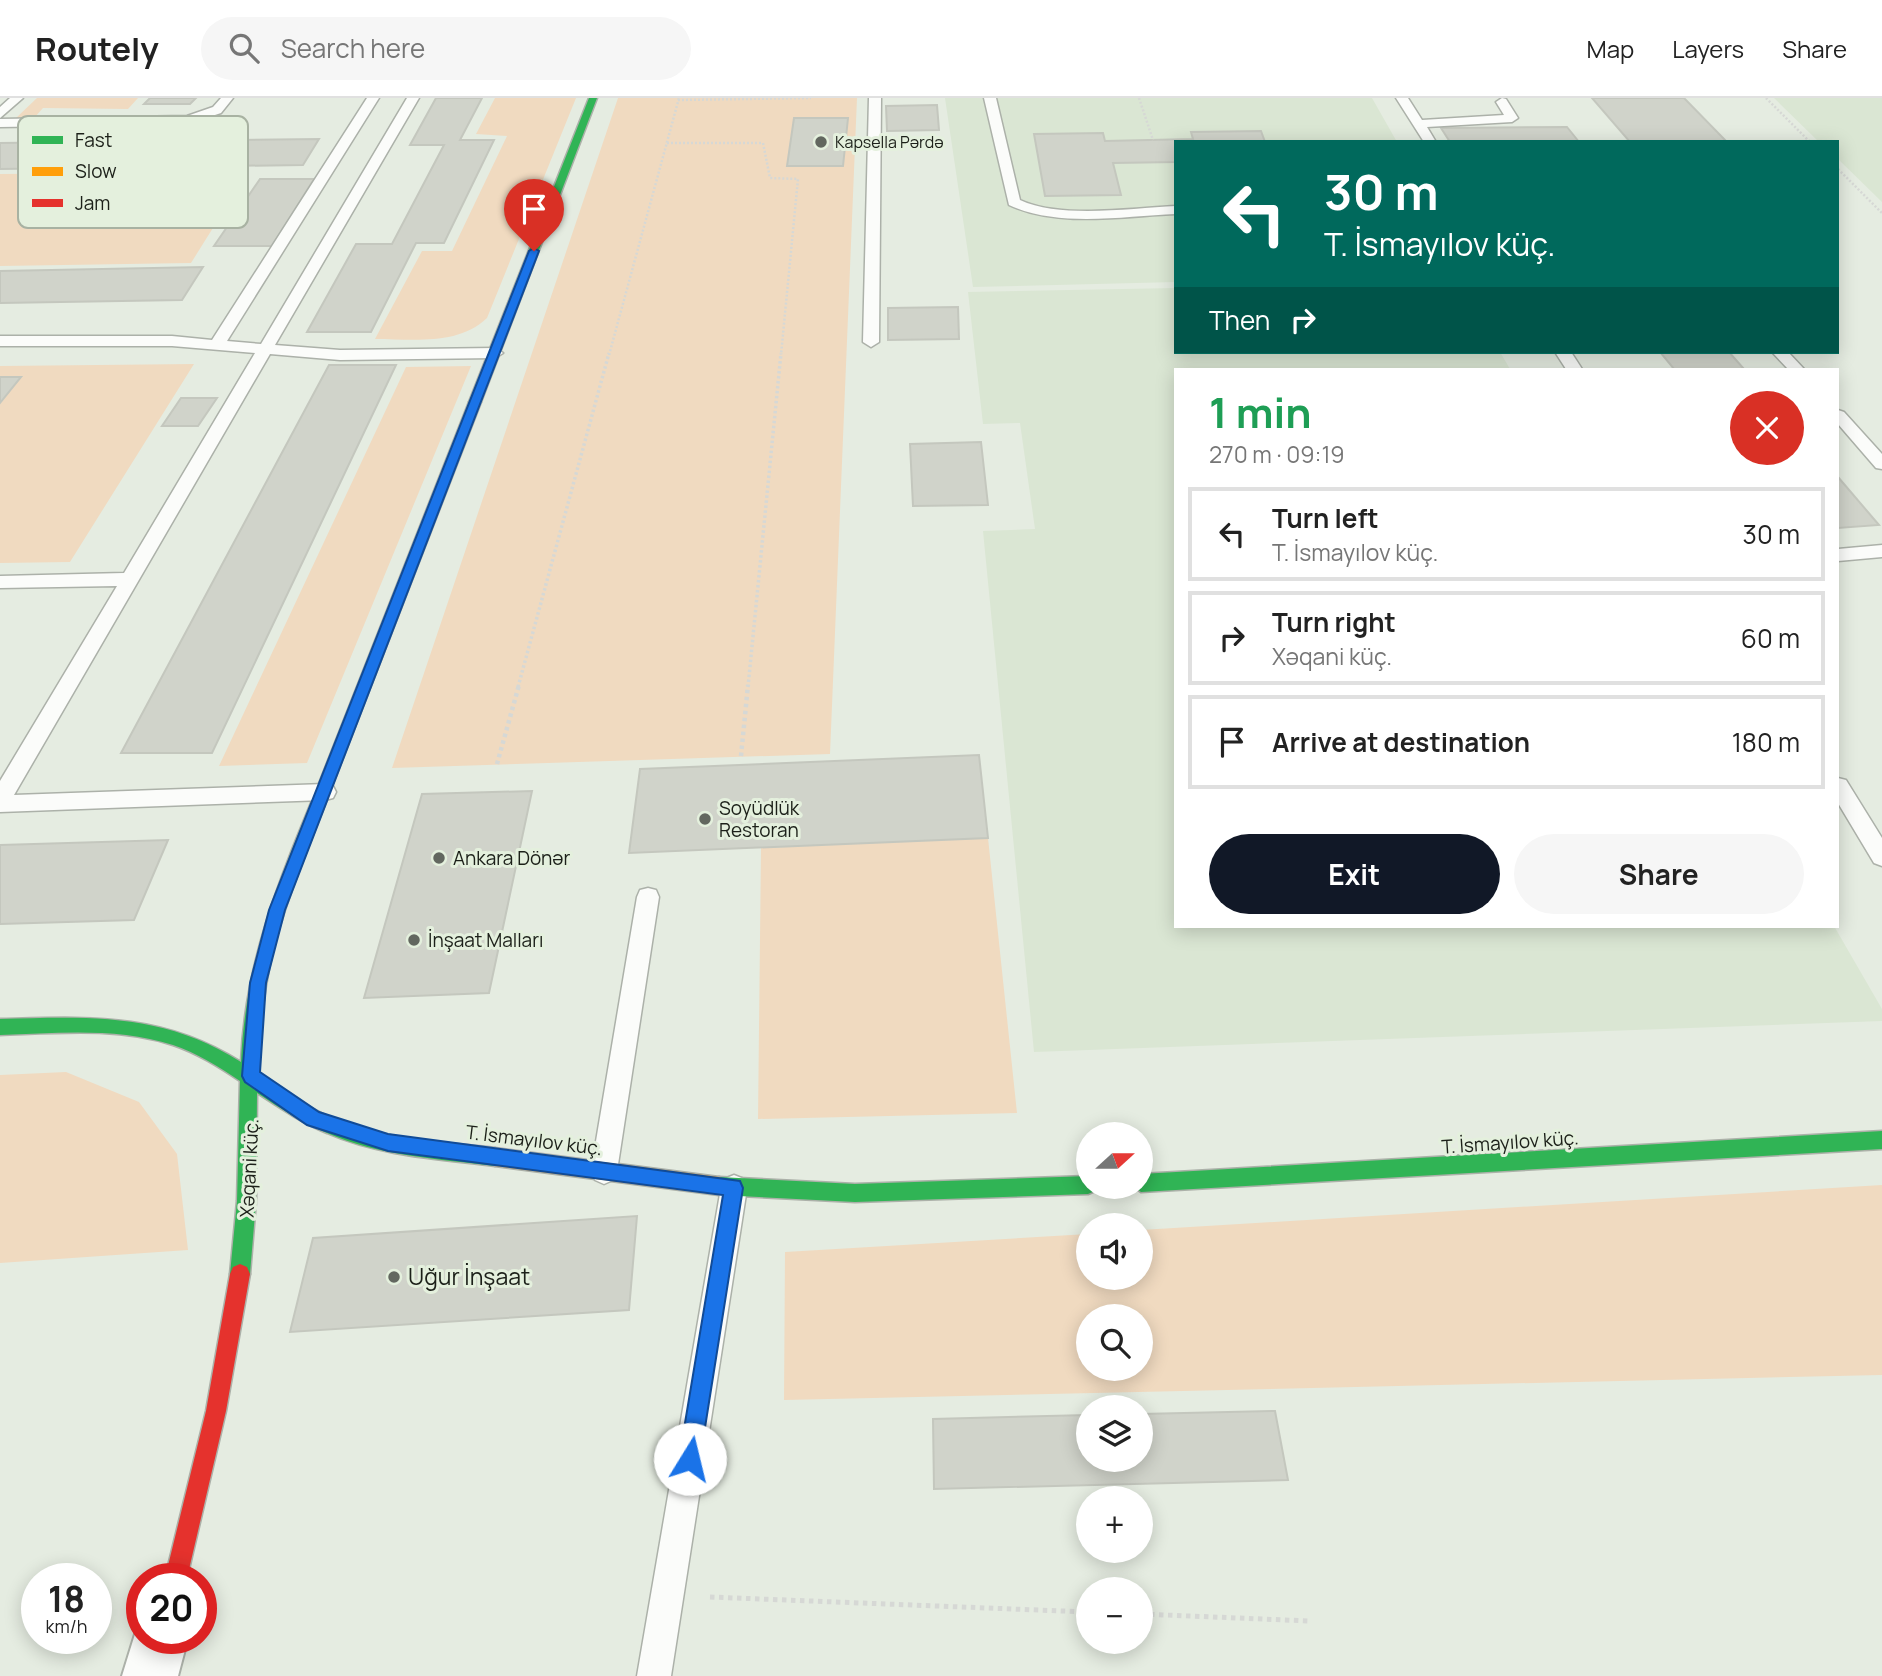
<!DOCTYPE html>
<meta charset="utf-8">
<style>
body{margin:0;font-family:Manrope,sans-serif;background:#f6f6f6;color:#222;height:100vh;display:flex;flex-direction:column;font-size:26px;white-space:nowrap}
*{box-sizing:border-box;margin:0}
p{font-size:23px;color:#767676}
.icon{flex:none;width:38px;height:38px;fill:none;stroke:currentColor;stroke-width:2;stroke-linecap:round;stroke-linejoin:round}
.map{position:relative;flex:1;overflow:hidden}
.panel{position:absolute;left:1174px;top:270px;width:665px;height:560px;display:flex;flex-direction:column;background:#fff;border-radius:0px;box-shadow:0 4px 18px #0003}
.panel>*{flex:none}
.banner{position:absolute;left:1174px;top:42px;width:665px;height:214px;border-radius:0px;box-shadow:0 4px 18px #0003;background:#00695c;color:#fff;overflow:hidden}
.needle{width:46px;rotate:69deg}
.buttons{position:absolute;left:1076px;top:1024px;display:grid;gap:14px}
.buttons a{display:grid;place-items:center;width:77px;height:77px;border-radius:50%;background:#fff;box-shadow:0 4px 18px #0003;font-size:35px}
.speed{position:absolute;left:21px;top:1465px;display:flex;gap:14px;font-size:35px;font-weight:700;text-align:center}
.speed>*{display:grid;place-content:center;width:91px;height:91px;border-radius:50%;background:#fff;box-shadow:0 4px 18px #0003;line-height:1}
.speed small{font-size:18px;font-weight:400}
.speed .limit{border:10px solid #d22;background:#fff;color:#111}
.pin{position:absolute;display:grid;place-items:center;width:60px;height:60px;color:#fff;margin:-72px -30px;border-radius:50% 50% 50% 0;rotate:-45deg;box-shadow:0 0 7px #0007}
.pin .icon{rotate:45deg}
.me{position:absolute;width:77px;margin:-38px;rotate:9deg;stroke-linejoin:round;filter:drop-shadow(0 0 5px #0008)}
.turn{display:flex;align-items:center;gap:24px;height:147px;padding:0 35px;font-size:32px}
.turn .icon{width:91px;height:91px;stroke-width:2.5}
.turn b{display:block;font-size:49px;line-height:60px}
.then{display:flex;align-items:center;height:66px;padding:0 35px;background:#0003;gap:14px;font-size:26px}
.round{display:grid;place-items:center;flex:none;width:74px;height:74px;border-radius:37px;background:#f6f6f6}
.summary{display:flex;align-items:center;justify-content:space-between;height:119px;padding:0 35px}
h1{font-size:42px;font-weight:700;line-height:52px;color:#1e9e55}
.primary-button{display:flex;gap:14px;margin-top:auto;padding:14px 35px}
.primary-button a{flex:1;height:80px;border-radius:42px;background:#111827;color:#fff;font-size:28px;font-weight:700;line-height:80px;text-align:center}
.primary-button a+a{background:#f6f6f6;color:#222}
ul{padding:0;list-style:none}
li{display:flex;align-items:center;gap:21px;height:94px;margin:0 14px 10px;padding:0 21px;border:4px solid #e0e0e0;border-radius:0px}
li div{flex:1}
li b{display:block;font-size:26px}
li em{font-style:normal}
header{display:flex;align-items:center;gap:42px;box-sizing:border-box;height:98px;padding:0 35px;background:#fff;border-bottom:2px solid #e0e0e0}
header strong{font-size:33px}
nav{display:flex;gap:38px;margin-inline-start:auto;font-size:24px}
.search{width:490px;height:63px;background:#f6f6f6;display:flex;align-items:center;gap:18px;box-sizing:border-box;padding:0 24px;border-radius:38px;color:#767676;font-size:26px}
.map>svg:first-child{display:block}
</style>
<header>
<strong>Routely</strong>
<div class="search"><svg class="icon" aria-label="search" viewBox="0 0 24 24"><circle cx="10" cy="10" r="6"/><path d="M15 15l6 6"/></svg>Search here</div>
<nav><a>Map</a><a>Layers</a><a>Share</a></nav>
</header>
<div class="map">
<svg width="1882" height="1578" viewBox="0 0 1882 1578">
<rect width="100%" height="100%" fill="#e5ece1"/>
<!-- built -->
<path fill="#dae6d3" d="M945,0H1372L1397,44H1176V184L973,189Z
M1774,0H1882V104L1838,61V44H1819Z
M1176,190V254H1500L1510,271H1176V828H1834L1882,911V923L1034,954L983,433L1035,431L1020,325L983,326L968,194Z"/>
<!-- green -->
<path fill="#f0dac0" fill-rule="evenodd" d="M37,0H138L128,11L43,10L34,20H16Z
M495,0H576L487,220C458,248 412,241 375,241L422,153H452L507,38L476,36Z
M618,0H857L830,656L392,670Z
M248,74L191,165L0,168V76Z
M194,266L70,464L0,465V268Z
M471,268L307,665L219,668L406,269Z
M988,740L1017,1015L758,1021L761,750Z
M66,974L139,1004L177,1056L188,1152L0,1165V977Z
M1882,1087V1277L784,1302L785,1154L1088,1136V1180H1141V1132ZM1141,1218V1270H1088V1218Z"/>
<!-- building -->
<path fill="#d0d3ca" stroke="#c4c7be" stroke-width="2" d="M150,0H196L190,6H144Z
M436,0H482L460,42H494L444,145H416L371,234H307L356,146H392L444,47H410Z
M1592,0H1684L1727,44H1630Z
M937,7L939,32L887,33L886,8Z
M794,20H848L843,68H787Z
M1567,29L1579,44H1450L1441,30Z
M1261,33L1265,44H1176V64L1113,65L1121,97L1045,98L1034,36L1103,35L1105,43L1193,41L1191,34Z
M319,41L303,67L0,71V45Z
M260,81H314L272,148H214Z
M203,169L182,202L0,205V173Z
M958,209L959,241L888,242V210Z
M1660,254H1729L1744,271H1674Z
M329,267H396L212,655H121Z
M0,279H21L0,305Z
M181,300H217L198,328H162Z
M981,344L988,407L913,408L910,346Z
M1838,379L1879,427L1838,430Z
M979,657L988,740L629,755L640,671Z
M532,693L489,895L364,900L422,696Z
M168,742L134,822L0,826V747Z
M637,1118L629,1212L290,1234L313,1140Z
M1275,1313L1288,1382L934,1391L933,1321L1088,1317V1362H1141V1316Z"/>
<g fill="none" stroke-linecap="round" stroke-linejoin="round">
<defs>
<path id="lane" d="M10,0H23L0,20V9Z
M221,0H233L221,15L188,26L0,29V21L187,18L213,9Z
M367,0H379L227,243L261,246L407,0H419L275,247L340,252L495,250L503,255L495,260L340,262L270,256L14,697L325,686L333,688L336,694L333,700L325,702L0,714V683L117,488L0,490V478L124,475L255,255L172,248H0V238H172L212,242Z
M869,0H881L879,244L871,249L863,244Z
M984,0H996L1020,102C1061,121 1131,110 1176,108V116C1124,118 1058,130 1009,107Z
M1396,0H1408L1422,22L1504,17L1496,4L1502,0L1506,1L1518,20L1512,24L1427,29L1436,44H1424Z
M1555,254H1571L1582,271H1566Z
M1772,254H1788L1804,271H1788Z
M1838,312L1844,314L1882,356V371L1876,370L1838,326Z
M1882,447V459L1838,463V451Z
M1838,680L1846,682L1882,740V768L1874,765L1838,705Z
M648,790L656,792L659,799L617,1073L613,1082L604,1086L595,1082L591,1073L637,799L640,792Z
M734,1077L744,1081L747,1090L671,1578H637L721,1090L724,1081Z"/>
<path id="street" d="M140,1520L142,1540H188L178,1578H122Z"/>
<path id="fast" d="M589,0H597L481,304L471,306L469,304Z
M325,682L332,688C311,744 286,799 272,857C263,896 259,936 258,976C283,992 308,1011 337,1022C386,1042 443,1044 495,1050L501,1053L504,1059L501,1065L495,1068C439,1061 379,1058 327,1035C302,1025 280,1010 257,995L256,1103L250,1176L247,1183L240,1186L233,1183L230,1176L237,1103L240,983C219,969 197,955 173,947C118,929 57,935 0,937V921C89,919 162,914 241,964C245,863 280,780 318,688Z
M1882,1033V1051L1141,1094L1133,1088H1141V1076Z
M1088,1078V1088H1097L1095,1093L1088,1096L855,1104L719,1097L712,1094L710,1088L712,1082L719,1079L855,1086Z"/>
<path id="slow" d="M475,301L481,304L332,688L330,692H320L318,688L469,304Z
M495,1050L719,1079L726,1082L728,1088L726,1094L719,1097L495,1068L489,1065L486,1059L489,1053Z"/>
<path id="jam" d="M240,1166L247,1169L250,1176L226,1313L187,1480H165L206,1313L230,1176L233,1169Z"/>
</defs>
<!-- lane casing -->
<use href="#lane" stroke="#acb1a9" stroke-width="3"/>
<!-- street casing -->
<use href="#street" stroke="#acb1a9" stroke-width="4"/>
<!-- fast casing -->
<use href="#fast" stroke="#acb1a9" stroke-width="3"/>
<!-- slow casing -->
<use href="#slow" stroke="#acb1a9" stroke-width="3"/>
<!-- jam casing -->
<use href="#jam" stroke="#acb1a9" stroke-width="3"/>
<!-- path-far3 -->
<path stroke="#d6d8d5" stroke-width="2.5" stroke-dasharray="2 2" stroke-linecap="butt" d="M1139,0L1153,42
M1766,0L1810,44
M678,2L811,0
M667,45H763L770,80L798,81L781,257
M1838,71L1882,115
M609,257L679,0"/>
<!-- path-far2 -->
<path stroke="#d6d8d5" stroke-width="3.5" stroke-dasharray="2.5 2.5" stroke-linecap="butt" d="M518,589L609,255
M748,589L781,255"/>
<!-- path-far1 -->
<path stroke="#d6d8d5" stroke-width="4.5" stroke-dasharray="3.5 3.5" stroke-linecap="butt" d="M741,658L748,587
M497,666L519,587"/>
<!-- path -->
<path stroke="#d6d8d5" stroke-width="5" stroke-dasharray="4.5 4.5" stroke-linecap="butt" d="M710,1499L1088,1514
M1141,1516L1309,1523"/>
<!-- lane -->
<use href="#lane" fill="#fbfcfa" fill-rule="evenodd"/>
<!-- street -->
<use href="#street" fill="#fbfcfa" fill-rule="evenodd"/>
<!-- fast -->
<use href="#fast" fill="#30b455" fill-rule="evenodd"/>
<!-- slow -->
<use href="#slow" fill="#ff9f0a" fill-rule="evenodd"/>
<!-- jam -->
<use href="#jam" fill="#e5322d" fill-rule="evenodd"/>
</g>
<!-- route -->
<path fill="#1a73e8" stroke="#114b97" stroke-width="2" d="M534,150L539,153L285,812L266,885L260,974L319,1014L388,1036L740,1083L743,1090L700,1361L697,1369L690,1372L682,1369L679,1361L723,1097L388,1053L307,1027L245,984L242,978L250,885L269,812L529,153Z"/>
<!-- markers -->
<g fill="#62675f" stroke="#e4f0dd" stroke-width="2.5">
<circle cx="821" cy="44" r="7"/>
<circle cx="705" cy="721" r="7"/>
<circle cx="439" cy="760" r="7"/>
<circle cx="414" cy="842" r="7"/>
<circle cx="394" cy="1179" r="7"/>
</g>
<g text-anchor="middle" stroke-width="6" stroke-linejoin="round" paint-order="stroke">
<!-- far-poi labels -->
<g font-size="16" fill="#1c2019" stroke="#e4f0dd" text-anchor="start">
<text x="835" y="50">Kapsella Pərdə</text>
</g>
<!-- poi labels -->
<g font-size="19" fill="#1c2019" stroke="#e4f0dd" text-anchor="start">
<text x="719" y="717">Soyüdlük<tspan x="719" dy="22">Restoran</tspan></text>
<text x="453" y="767">Ankara Dönər</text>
<text x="428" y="849">İnşaat Malları</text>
</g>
<!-- street labels -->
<g font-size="19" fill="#1c2019" stroke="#e4f0dd">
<text transform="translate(534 1042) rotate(7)" y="7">T. İsmayılov küç.</text>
<text transform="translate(1510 1044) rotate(-4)" y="7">T. İsmayılov küç.</text>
<text transform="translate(249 1070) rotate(-87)" y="7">Xəqani küç.</text>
</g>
<!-- near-poi labels -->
<g font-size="23" fill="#1c2019" stroke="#e4f0dd" text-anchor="start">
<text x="408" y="1187">Uğur İnşaat</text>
</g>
</g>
<!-- legend -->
<rect x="18" y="18" width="230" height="112" rx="10" fill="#e4f0dd" stroke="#a8b2a2" stroke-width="2"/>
<rect x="32" y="38" width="31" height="8" fill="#30b455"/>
<rect x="32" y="69" width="31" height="9" fill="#ff9f0a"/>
<rect x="32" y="101" width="31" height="8" fill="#e5322d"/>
<g font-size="19" fill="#1c2019">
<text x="75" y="49">Fast</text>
<text x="75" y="80">Slow</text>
<text x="75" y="112">Jam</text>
</g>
</svg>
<div class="buttons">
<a><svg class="needle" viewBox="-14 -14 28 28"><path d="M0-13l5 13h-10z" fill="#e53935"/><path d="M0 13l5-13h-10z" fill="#767676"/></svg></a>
<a><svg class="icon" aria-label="sound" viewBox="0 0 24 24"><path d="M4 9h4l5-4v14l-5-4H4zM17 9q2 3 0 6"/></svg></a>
<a><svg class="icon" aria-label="search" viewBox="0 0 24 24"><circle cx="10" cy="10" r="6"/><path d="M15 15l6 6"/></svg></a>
<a><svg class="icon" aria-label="layers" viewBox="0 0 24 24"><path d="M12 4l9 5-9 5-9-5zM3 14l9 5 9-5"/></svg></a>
<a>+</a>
<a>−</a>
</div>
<div class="speed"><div>18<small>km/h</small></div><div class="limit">20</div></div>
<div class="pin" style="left:534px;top:153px;background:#d93025"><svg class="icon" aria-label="arrive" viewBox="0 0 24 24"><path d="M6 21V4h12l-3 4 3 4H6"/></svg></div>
<svg class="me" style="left:690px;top:1361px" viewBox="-20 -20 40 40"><circle r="19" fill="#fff"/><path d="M0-13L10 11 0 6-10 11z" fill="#1a73e8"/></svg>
<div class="banner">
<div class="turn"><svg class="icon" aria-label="left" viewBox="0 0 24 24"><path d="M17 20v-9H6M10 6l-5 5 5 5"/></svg><div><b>30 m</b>T. İsmayılov küç.</div></div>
<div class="then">Then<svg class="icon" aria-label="right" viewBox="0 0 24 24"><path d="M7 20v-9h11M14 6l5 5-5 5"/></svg></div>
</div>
<section class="panel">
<div class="summary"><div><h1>1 min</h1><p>270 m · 09:19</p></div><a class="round" style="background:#d93025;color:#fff"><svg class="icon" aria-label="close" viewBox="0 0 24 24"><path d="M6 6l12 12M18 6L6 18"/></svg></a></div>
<ul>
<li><svg class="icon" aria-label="left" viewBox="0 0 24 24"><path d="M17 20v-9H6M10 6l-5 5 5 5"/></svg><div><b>Turn left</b><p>T. İsmayılov küç.</p></div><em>30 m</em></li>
<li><svg class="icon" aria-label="right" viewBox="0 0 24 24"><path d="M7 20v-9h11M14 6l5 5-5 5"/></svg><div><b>Turn right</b><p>Xəqani küç.</p></div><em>60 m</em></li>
<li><svg class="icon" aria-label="arrive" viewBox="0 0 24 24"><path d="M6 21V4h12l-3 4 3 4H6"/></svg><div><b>Arrive at destination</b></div><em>180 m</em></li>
</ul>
<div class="primary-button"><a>Exit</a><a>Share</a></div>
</section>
</div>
